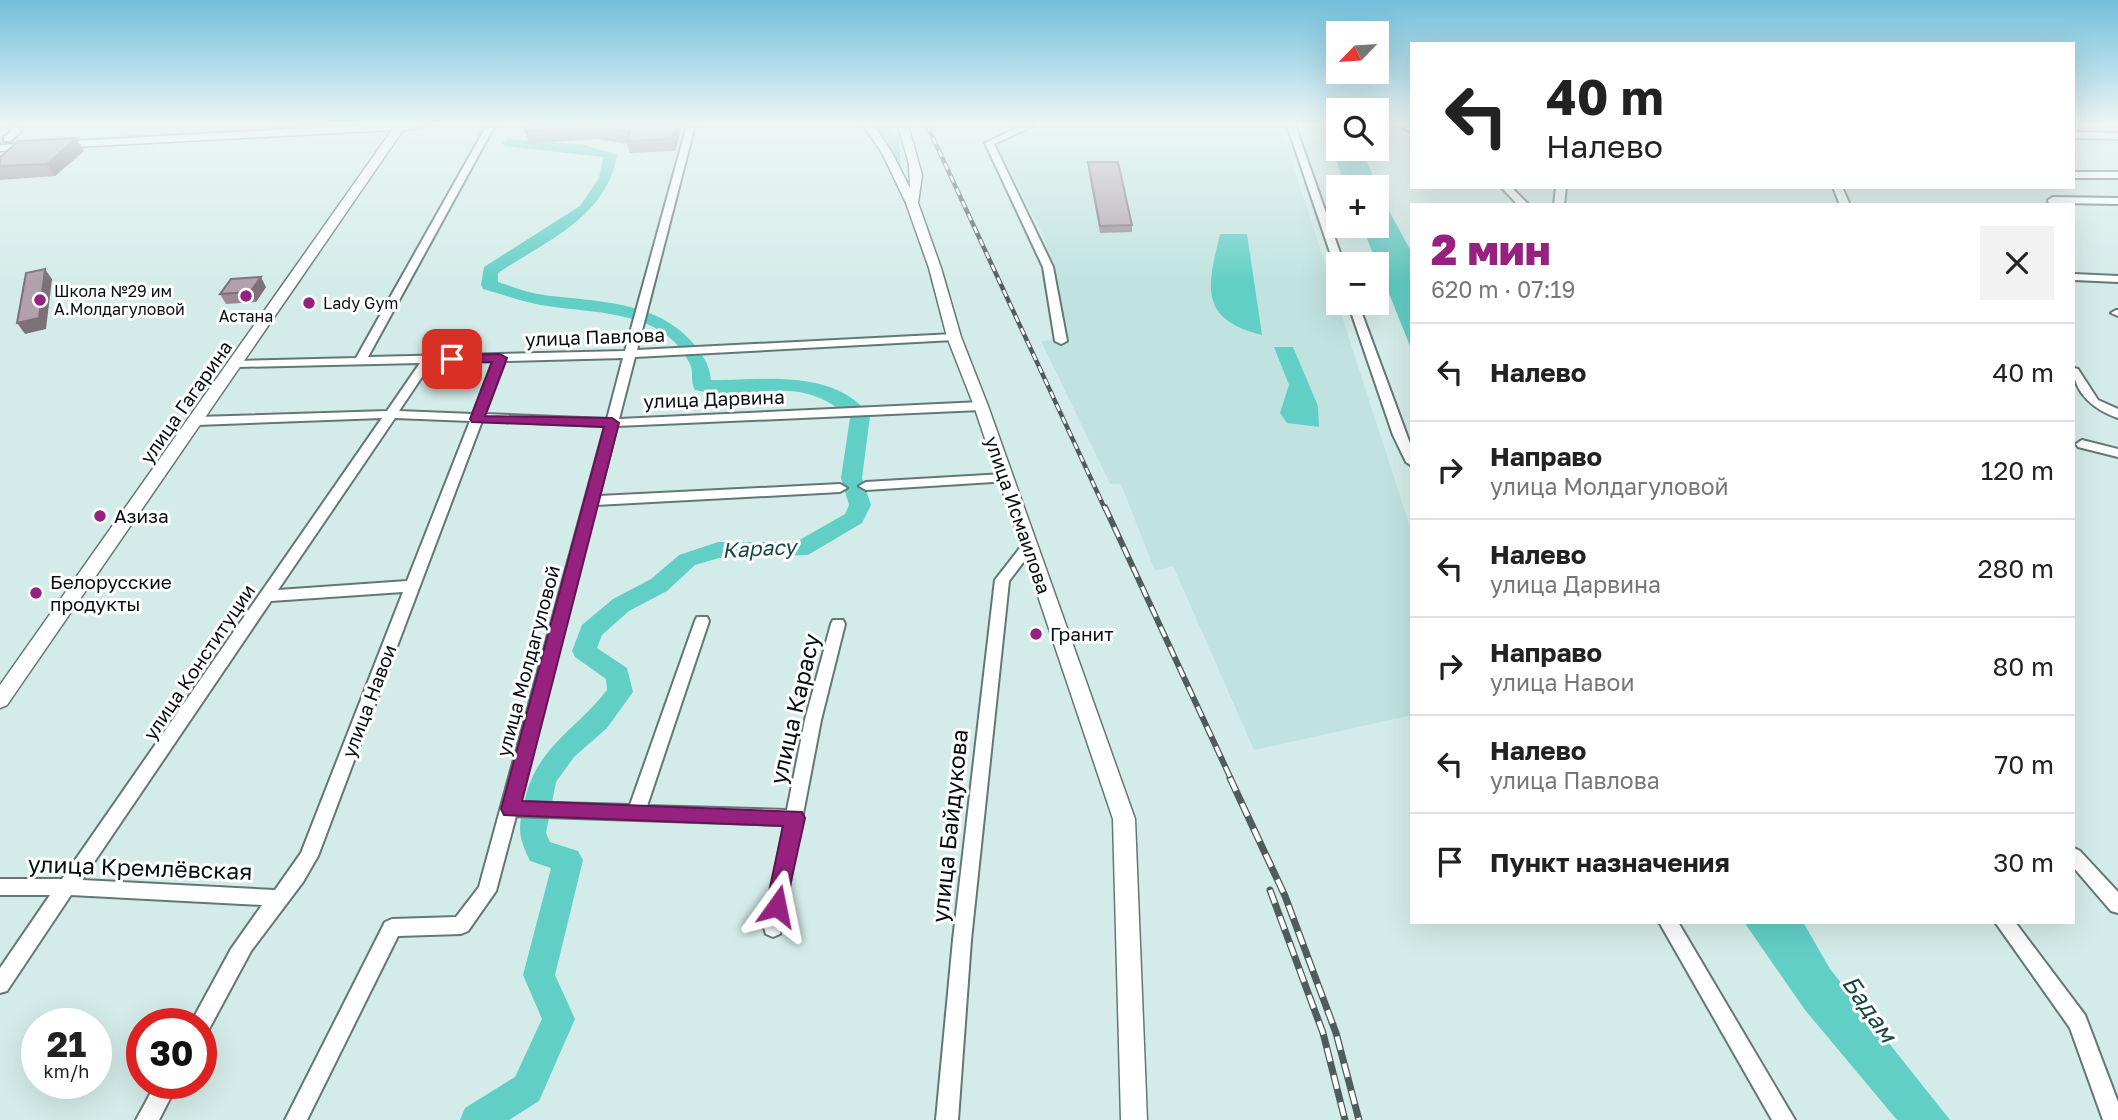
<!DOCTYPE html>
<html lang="ru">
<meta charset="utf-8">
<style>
body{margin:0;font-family:"Golos Text",sans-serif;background:#f2f2f2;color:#222;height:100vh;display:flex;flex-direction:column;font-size:26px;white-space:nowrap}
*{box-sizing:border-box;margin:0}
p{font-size:23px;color:#767676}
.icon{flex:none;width:38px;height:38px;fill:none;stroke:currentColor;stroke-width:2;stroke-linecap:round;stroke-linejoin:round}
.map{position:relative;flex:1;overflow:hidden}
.drawer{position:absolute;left:1410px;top:203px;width:665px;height:721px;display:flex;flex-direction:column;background:#fff;border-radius:0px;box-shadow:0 7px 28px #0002}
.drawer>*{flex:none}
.banner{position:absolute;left:1410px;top:42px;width:665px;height:147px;border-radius:0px;box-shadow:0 7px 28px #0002;background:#fff;color:#222;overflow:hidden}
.needle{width:46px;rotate:245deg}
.tools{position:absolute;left:1326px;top:21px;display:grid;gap:14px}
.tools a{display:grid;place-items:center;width:63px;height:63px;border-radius:0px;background:#fff;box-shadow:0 7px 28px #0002;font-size:35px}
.speed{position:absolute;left:21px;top:1008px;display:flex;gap:14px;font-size:35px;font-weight:700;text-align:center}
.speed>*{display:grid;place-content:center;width:91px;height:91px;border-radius:50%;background:#fff;box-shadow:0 7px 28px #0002;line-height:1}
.speed small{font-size:18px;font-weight:400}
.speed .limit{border:10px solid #d22;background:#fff;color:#111}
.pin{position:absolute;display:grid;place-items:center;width:60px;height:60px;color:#fff;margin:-30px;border-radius:14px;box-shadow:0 4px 10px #0006}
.me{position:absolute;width:77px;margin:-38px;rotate:12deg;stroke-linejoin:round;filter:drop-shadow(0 0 5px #0008)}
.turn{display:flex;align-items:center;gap:24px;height:147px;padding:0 21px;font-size:32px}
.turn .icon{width:91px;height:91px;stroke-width:2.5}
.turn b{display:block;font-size:49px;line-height:60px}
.round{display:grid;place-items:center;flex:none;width:74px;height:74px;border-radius:0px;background:#f2f2f2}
.overview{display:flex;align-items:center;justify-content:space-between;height:119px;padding:0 21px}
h1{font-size:42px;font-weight:800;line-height:52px;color:#96217f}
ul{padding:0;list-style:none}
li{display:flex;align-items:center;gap:21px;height:98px;padding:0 21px;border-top:2px solid #e0e0e0}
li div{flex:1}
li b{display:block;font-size:26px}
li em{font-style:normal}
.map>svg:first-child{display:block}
</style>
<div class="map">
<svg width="2118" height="1120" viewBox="0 0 2118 1120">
<rect width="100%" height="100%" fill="#d4ece9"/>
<!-- built -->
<path fill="#c1e3df" d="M1038,125H1276L1284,137L1412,533V715L1254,750L1173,566L1155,571L1121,484H1110L1041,341L1065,337L1052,268L1044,237L995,141Z"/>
<!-- green -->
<path fill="#8fd1cc" d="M325,125H375L0,145V142Z
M874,125H892L899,140L902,185L880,132Z"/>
<!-- water -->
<path fill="#62cfc7" d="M1323,125H1339V149H1365V157L1383,200L1412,253V351L1362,226H1377V187H1346Z
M1220,234H1247L1262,335C1197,319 1208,285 1220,234Z
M1274,347H1293L1318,406L1319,427L1287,423L1280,413L1289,385Z
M1744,922H1803L1830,969L1950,1120H1897L1805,1010Z"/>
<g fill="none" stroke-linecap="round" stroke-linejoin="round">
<!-- river -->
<path fill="#62cfc7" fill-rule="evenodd" d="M509,139L585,145L617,155C607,217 546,241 498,273V282C513,287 529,293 544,295C596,302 656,300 693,343C703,356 709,363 711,380C762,380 835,368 870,416L862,478L871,505L862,523L808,555L719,558L695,565L667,591L629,611L602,635L597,648L627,668L633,692L607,728L574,757L556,782L546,833L550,842L578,851L583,860L555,975L575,1019L539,1101L509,1120H460L465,1108L515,1077L542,1019L523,975L551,868L530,861C518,836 518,830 524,803C536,747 574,732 607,690L606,679L575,657L572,651L582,625L613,599L651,579L679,555L718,542H796L845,514L849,505L841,478L850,418C796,369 753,404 695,390C690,382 694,372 690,364C664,308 591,314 541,305C521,302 502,294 483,289L481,285L484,267L580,206L599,178L603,157L504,146L502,143Z"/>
<defs>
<path id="minor" d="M487,125H495L368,357L625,351L687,125H695L637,350L954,334L960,337L954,340L635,357L619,419L981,402L987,406L981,410L617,426L599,496L840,484L847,488L840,492L596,505L519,802L630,805L695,621L697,617H707L709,621L647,806L787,810L805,720L831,624L833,620H843L845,624L821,720L780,934L773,937L766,934L764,928L784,825L516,816L496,891L468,931L461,934L398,936L307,1120H285L385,922L392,919L456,917L479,887L605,426L482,421L318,856L303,882L251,951L208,1031L201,1034V1024H191L194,1017L231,949L262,905L71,895L7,991L0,993V968L50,895H0V879H62L382,418L197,425L191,421L197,417L387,411L420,363L237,367L231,364L237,361L356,358ZM623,358L607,419L485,414L505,361ZM493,361L473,414L399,411L432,362ZM395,418L470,421L407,581L278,590ZM403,592L301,853L275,890L82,880L271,601Z
M1023,125H1035L994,144L1053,267L1067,341L1061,344L1055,341L1043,267L985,143Z
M1287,125H1295L1344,264H1339V267L1334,264Z
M1400,125L1412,127V133Z
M11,128H17L21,132L10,141H4V137L11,132Z
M2074,132L2118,133V139L2074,138Z
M2074,172H2118V178H2074Z
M1501,187H1511L1529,205H1518Z
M1556,187H1566L1564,205H1554Z
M1833,187H1842L1850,205H1840Z
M2053,197L2118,198V204L2058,203L2059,205H2049L2048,200Z
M2074,274L2118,276V282L2074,280Z
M1348,303H1358L1412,449V466L1406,462L1393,435Z
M2116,310H2118V316L2111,313Z
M2074,368L2078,369L2098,400L2118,409V418C2095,410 2073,393 2074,368Z
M2082,440L2118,449V457L2078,447L2076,444Z
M1004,474L1010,478L1009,481L866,490L859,486L866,482Z
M1028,542L1035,547L1009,581L971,940L958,1120H936L953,940L995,580L1023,544Z
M2074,848L2080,851L2118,892V913L2111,911L2074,868Z
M1659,922H1678L1795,1120H1772Z
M1995,922H2015L2085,1015L2118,1102V1120H2103L2070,1028Z
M156,1083H178L159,1120H136Z"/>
<path id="major" d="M366,125H439L403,130L7,705L0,708V685L392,130L0,151V145Z
M863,125H874L892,153L910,188L909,164L898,125H908L922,175L918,203L941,268L961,337L988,406L1135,819L1147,1120H1121L1113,819L974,406L947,337L929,268L906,203L882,153Z"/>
</defs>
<!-- minor casing -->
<use href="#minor" stroke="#637876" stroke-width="4"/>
<!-- major casing -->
<use href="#major" stroke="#637876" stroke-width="3"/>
<!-- minor -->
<use href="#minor" fill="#fff" fill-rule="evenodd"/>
<!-- major -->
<use href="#major" fill="#fff" fill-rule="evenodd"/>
<defs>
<path id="rail-far2" d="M927,125L1105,509"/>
<path id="rail-far1" d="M1105,507L1231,779"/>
<path id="rail" d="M1230,778L1285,896L1336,1033L1359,1120
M1270,890L1323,1033L1345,1120"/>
</defs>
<!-- rail-far2 casing -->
<use href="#rail-far2" stroke="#4f5c5b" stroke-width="4.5"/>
<!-- rail-far1 casing -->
<use href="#rail-far1" stroke="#4f5c5b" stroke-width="6"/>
<!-- rail casing -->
<use href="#rail" stroke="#4f5c5b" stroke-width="7"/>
<!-- rail-far2 -->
<use href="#rail-far2" stroke="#fff" stroke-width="2.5" stroke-dasharray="7" stroke-linecap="butt"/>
<!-- rail-far1 -->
<use href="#rail-far1" stroke="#fff" stroke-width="3.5" stroke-dasharray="11" stroke-linecap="butt"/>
<!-- rail -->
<use href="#rail" stroke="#fff" stroke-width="4.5" stroke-dasharray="14" stroke-linecap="butt"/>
</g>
<!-- wall -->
<path fill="#998a94" d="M528,125H682L675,151L630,153L627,144L597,139L529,144L525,131Z
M76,138L84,151L55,176L0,180V157Z
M1088,162L1132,225V232L1100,233L1088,169Z
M266,287L256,302L226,304L220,294Z"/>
<!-- shaded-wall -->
<path fill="#7d7178" d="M676,125H682L675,151L672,139Z
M76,138L84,151L55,176L47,164Z
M45,269L52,279L46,329L25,334L17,323Z
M261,277L266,287L256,302L250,292Z"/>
<!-- building -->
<path fill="#b2a1ac" stroke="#7d7178" stroke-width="2" d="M528,125H676L672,139L627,141L630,132L593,126L525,131Z
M76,138L47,164L0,166V157L19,141Z
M1088,162H1118L1132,225L1100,226Z
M45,269L39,318L17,323L26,273Z
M261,277L250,292L220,294L231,279Z"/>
<!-- sky -->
<linearGradient id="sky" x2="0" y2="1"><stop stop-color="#72bfdb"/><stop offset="0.44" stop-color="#ecf6f5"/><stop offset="1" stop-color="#ecf6f5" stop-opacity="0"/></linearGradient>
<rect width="2118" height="282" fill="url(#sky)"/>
<!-- route -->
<path fill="#96217f" stroke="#621553" stroke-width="2" d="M500,354L507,358L485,416L612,418L619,423L522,801L802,812L805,818L784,913L777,915L770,913L766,906L783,826L504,815L501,809L604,427L472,422L470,419L492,362L452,363L446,359L452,355Z"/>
<!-- markers -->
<g fill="#96217f" stroke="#fff" stroke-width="2.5">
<circle cx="246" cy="296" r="7"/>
<circle cx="40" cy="300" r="7"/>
<circle cx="309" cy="303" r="7"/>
<circle cx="100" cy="516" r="7"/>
<circle cx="36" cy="593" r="7"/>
<circle cx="1036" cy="634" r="7"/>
</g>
<g text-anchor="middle" stroke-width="6" stroke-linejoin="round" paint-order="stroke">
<!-- far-poi labels -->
<g font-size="16" fill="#070f0e" stroke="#fff" text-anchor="start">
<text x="54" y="297">Школа №29 им<tspan x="54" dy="18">А.Молдагуловой</tspan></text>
<text x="323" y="309">Lady Gym</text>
<text x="246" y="322" text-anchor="middle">Астана</text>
</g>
<!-- street labels -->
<g font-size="19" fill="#070f0e" stroke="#fff">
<text transform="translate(595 337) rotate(-2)" y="7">улица Павлова</text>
<text transform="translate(714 399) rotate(-2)" y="7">улица Дарвина</text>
<text transform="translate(186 402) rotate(-55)" y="7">улица Гагарина</text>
<text transform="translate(1018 515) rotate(71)" y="7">улица Исмаилова</text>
<text transform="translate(528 661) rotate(-75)" y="7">улица Молдагуловой</text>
<text transform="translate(199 662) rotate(-56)" y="7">улица Конституции</text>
<text transform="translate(369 701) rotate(-69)" y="7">улица Навои</text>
</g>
<!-- poi labels -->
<g font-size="19" fill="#070f0e" stroke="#fff" text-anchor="start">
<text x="114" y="523">Азиза</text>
<text x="50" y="589">Белорусские<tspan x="50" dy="22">продукты</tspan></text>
<text x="1050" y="641">Гранит</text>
</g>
<!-- water labels -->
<g font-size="21" font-style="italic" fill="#174845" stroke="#fff">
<text transform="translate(759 549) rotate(-3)" y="7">Карасу</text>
</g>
<!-- near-street labels -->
<g font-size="23" fill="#070f0e" stroke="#fff">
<text transform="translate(795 709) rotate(-77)" y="8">улица Карасу</text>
<text transform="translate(950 826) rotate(-84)" y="8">улица Байдукова</text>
<text transform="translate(140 868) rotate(2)" y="8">улица Кремлёвская</text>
</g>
<!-- near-water labels -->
<g font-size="24" font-style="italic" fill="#174845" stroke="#fff">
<text transform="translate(1869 1009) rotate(55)" y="8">Бадам</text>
</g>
</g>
</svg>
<div class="tools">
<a><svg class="needle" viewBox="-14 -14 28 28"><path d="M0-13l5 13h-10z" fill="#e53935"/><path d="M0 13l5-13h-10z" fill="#767676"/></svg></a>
<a><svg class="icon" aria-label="search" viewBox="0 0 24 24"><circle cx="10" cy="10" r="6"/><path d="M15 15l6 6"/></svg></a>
<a>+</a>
<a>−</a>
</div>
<div class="speed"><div>21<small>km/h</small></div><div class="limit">30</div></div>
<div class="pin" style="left:452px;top:359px;background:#d93025"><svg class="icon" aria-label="arrive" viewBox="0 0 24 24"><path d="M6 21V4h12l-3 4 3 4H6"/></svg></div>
<svg class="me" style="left:777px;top:906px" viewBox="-20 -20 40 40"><path d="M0-17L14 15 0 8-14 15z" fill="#96217f" stroke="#fff" stroke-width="4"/></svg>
<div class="banner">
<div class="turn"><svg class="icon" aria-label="left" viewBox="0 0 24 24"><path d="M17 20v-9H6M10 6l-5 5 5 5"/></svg><div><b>40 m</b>Налево</div></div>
</div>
<section class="drawer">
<div class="overview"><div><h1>2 мин</h1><p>620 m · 07:19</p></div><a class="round"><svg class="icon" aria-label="close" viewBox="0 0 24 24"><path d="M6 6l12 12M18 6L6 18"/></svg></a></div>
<ul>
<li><svg class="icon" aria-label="left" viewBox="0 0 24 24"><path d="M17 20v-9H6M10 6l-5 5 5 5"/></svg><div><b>Налево</b></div><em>40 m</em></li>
<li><svg class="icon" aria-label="right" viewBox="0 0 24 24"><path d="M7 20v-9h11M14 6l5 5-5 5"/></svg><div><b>Направо</b><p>улица Молдагуловой</p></div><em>120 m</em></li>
<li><svg class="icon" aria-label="left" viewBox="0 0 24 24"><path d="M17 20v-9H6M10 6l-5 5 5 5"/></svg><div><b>Налево</b><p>улица Дарвина</p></div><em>280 m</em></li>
<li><svg class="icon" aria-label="right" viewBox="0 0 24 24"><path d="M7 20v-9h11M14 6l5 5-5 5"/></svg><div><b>Направо</b><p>улица Навои</p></div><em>80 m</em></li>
<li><svg class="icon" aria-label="left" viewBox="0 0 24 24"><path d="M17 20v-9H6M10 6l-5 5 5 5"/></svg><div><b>Налево</b><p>улица Павлова</p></div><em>70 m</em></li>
<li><svg class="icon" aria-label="arrive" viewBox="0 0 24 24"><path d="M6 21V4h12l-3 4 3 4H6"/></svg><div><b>Пункт назначения</b></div><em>30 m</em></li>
</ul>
</section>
</div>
